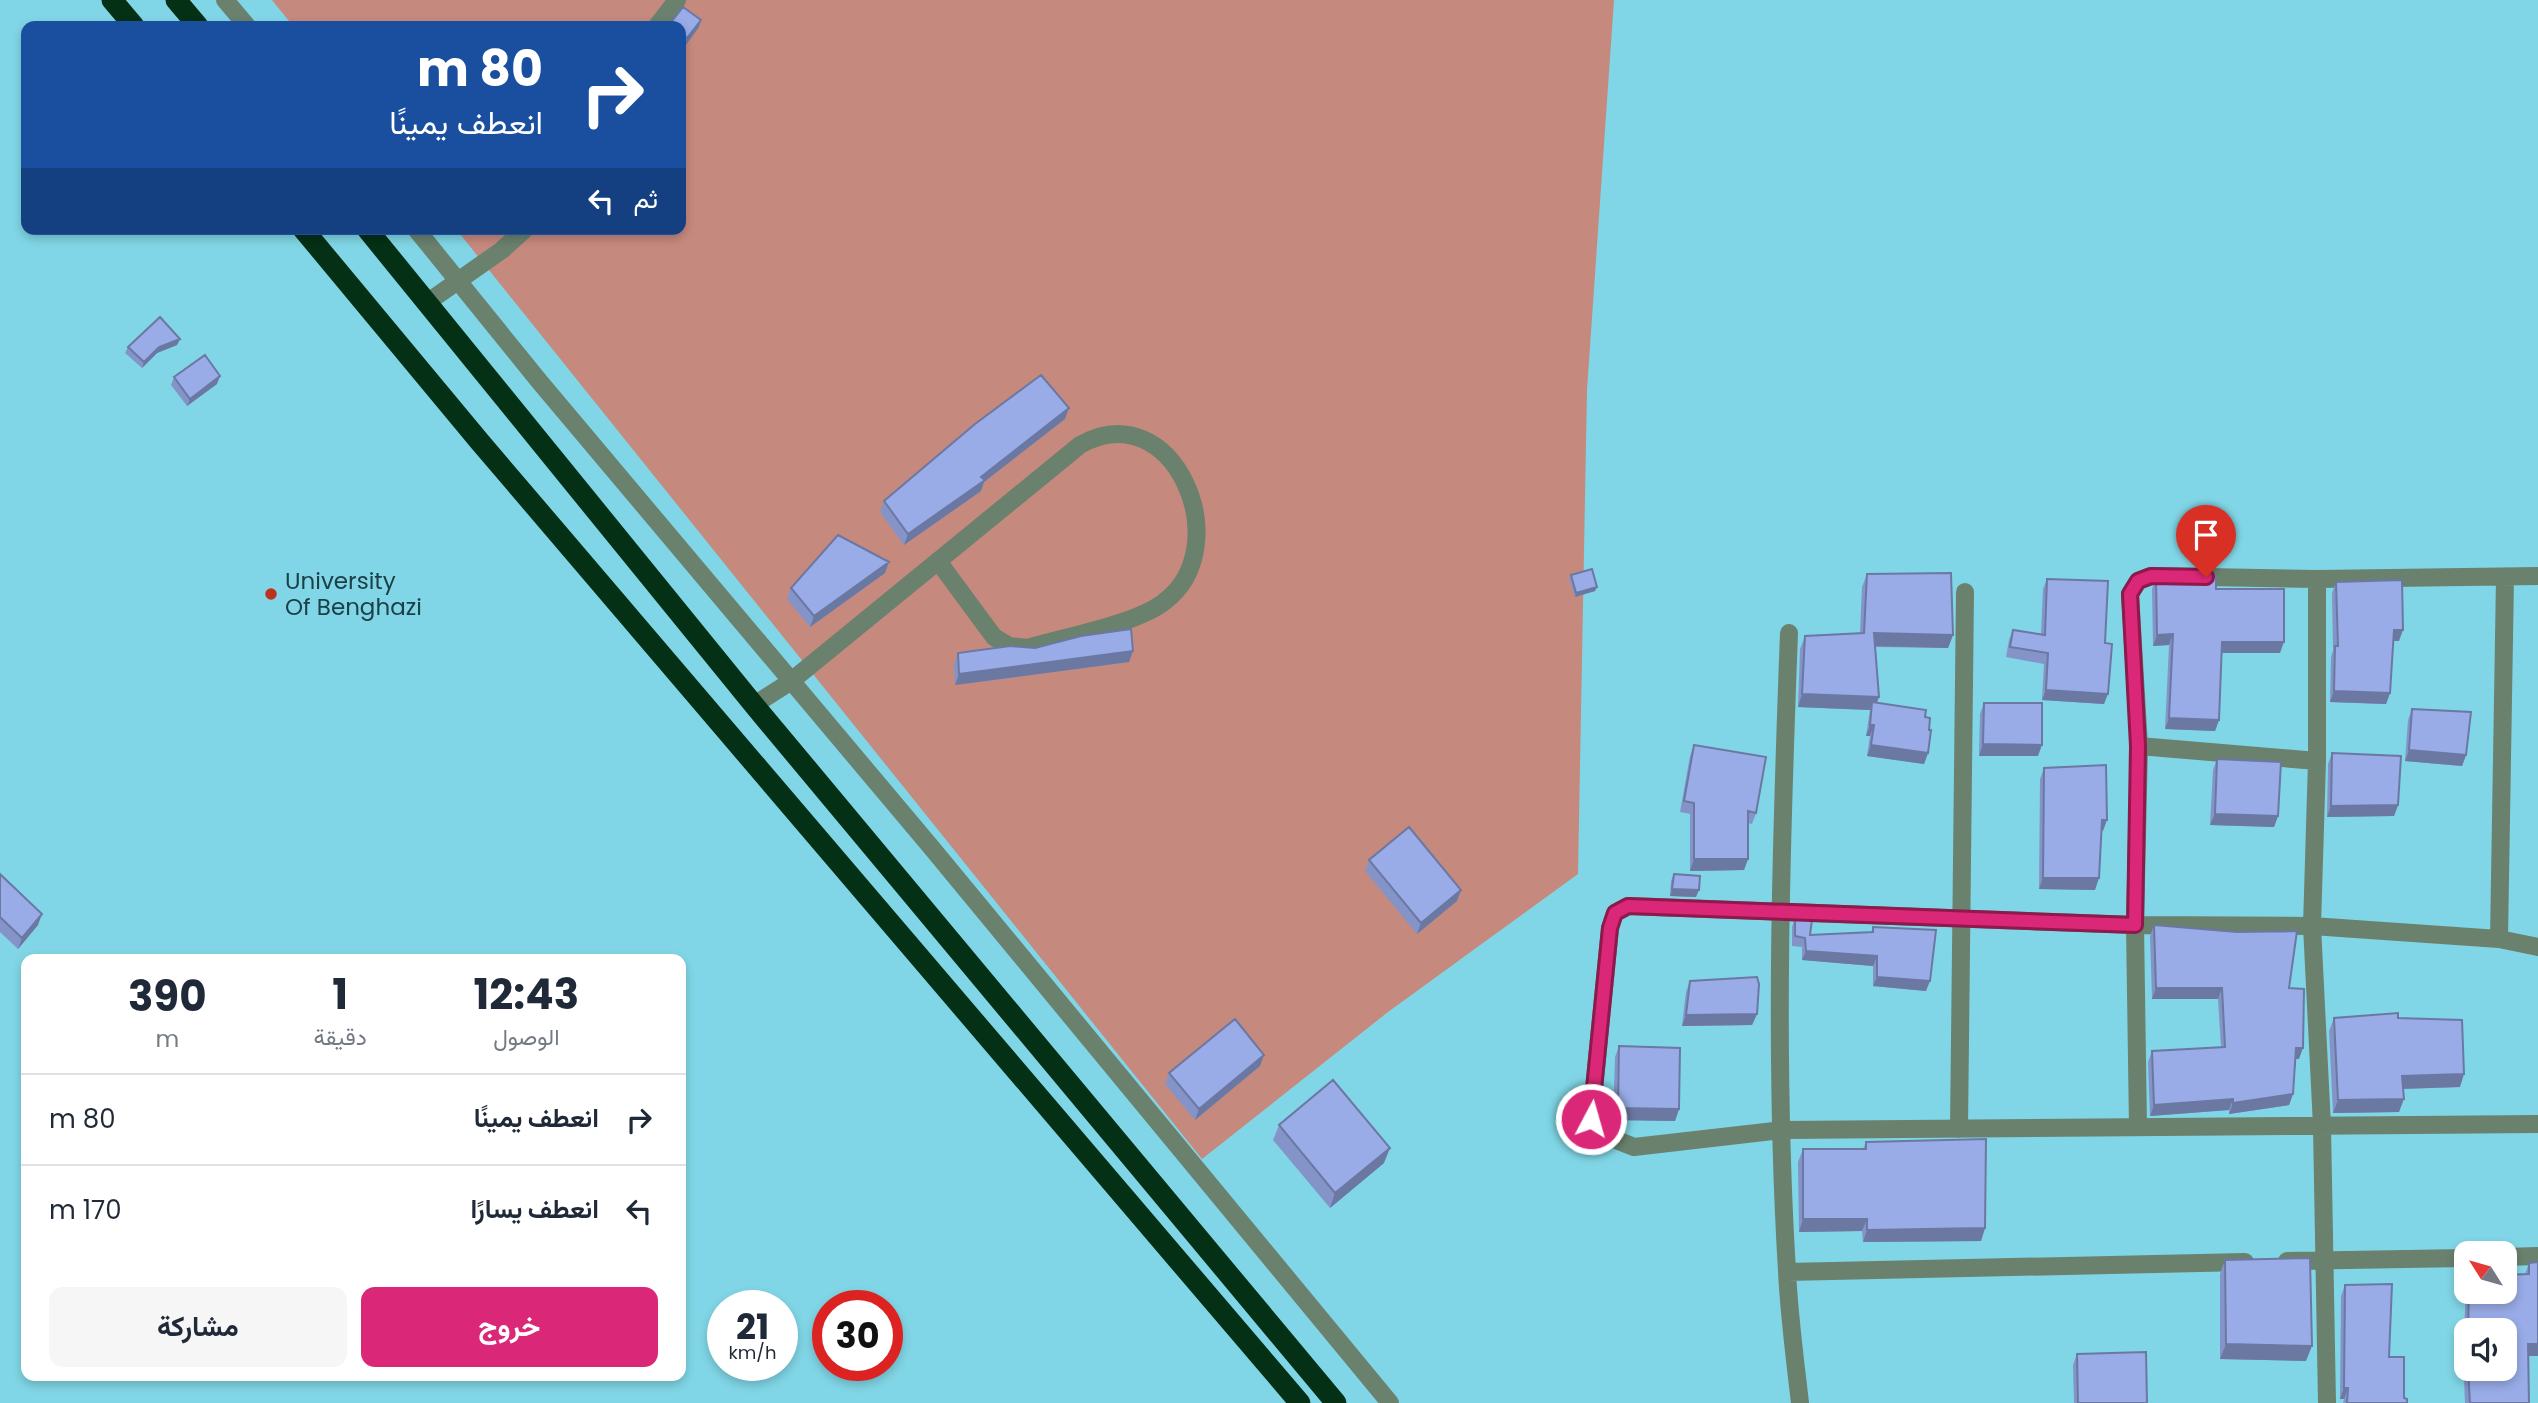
<!DOCTYPE html>
<html lang="ar">
<meta charset="utf-8">
<style>
body{margin:0;font-family:Poppins,Vazirmatn,sans-serif;background:#f6f6f7;color:#1f2937;direction:rtl;height:100vh;display:flex;flex-direction:column;font-size:26px;white-space:nowrap}
*{box-sizing:border-box;margin:0}
p{font-size:23px;color:#747a83}
.icon{flex:none;width:38px;height:38px;fill:none;stroke:currentColor;stroke-width:2;stroke-linecap:round;stroke-linejoin:round}
.map{position:relative;flex:1;overflow:hidden;direction:ltr}
.details{position:absolute;left:21px;top:954px;width:665px;height:427px;display:flex;flex-direction:column;background:#fff;border-radius:14px;box-shadow:0 4px 10px #0003;direction:rtl}
.details>*{flex:none}
.top-card{position:absolute;left:21px;top:21px;width:665px;height:214px;border-radius:14px;box-shadow:0 4px 10px #0003;direction:rtl;background:#1a4fa0;color:#fff;overflow:hidden}
.needle{width:46px;rotate:307deg}
.buttons{position:absolute;left:2454px;top:1241px;display:grid;gap:14px}
.buttons a{display:grid;place-items:center;width:63px;height:63px;border-radius:14px;background:#fff;box-shadow:0 4px 10px #0003;font-size:35px}
.speed{position:absolute;left:707px;top:1290px;display:flex;gap:14px;font-size:35px;font-weight:700;text-align:center}
.speed>*{display:grid;place-content:center;width:91px;height:91px;border-radius:50%;background:#fff;box-shadow:0 4px 10px #0003;line-height:1}
.speed small{font-size:18px;font-weight:400}
.speed .limit{border:10px solid #d22;background:#fff;color:#111}
.pin{position:absolute;display:grid;place-items:center;width:60px;height:60px;color:#fff;margin:-72px -30px;border-radius:50% 50% 50% 0;rotate:-45deg;box-shadow:0 0 7px #0007}
.pin .icon{rotate:45deg}
.me{position:absolute;width:77px;margin:-38px;rotate:6deg;stroke-linejoin:round;filter:drop-shadow(0 0 5px #0008)}
.turn{display:flex;align-items:center;gap:24px;height:147px;padding:0 28px;font-size:32px}
.turn .icon{width:91px;height:91px;stroke-width:2.5}
.turn b{display:block;font-size:49px;line-height:60px}
.then{display:flex;align-items:center;height:66px;padding:0 28px;background:#0003;gap:14px;font-size:26px}
.eta{display:flex;justify-content:space-evenly;align-items:center;height:119px;text-align:center}
.eta b{font-size:42px;font-weight:700;line-height:49px}
.action{display:flex;gap:14px;margin-top:auto;padding:14px 28px}
.action a{flex:1;height:80px;border-radius:14px;background:#db2777;color:#fff;font-size:28px;font-weight:700;line-height:80px;text-align:center}
.action a+a{background:#f6f6f7;color:#1f2937}
ul{padding:0;list-style:none}
li{display:flex;align-items:center;gap:21px;height:91px;padding:0 28px;border-top:2px solid #e0e1e3}
li div{flex:1}
li b{display:block;font-size:26px}
li em{font-style:normal}
.map>svg:first-child{display:block}
</style>
<div class="map">
<svg width="2538" height="1403" viewBox="0 0 2538 1403">
<rect width="100%" height="100%" fill="#80d6e6"/>
<!-- green -->
<path fill="#c6897e" d="M272,0H1614L1587,390L1578,874L1388,1012L1202,1159L456,229H681V26H293Z"/>
<g fill="none" stroke-linecap="round" stroke-linejoin="round">
<!-- minor -->
<path stroke="#6a816e" stroke-width="18" d="M225,0L247,26
M657,26L677,0
M416,229L539,381L931,847L1390,1403
M428,302L502,250L525,229
M2538,576L2317,579L2151,576L2138,581L2130,594L2139,746L2317,761L2312,926L2499,939L2538,947
M1789,633C1781,845 1774,1058 1787,1271C1789,1315 1795,1359 1800,1403
M754,705L790,682L1080,445C1173,392 1239,546 1164,602C1136,624 1064,637 1028,648L1009,646L994,637L938,561
M2317,761V579
M2499,939L2505,578
M2138,1127L2135,925L2139,746
M1959,1129L1965,592
M2504,1257L2538,1256
M2287,1261L2466,1258
M1787,1272L2245,1262
M2327,1403L2322,1126L2312,926L2135,925L1628,906L1615,913L1610,928L1591,1119L1606,1136L1634,1147L1782,1130L2538,1124"/>
<!-- highway -->
<path stroke="#043015" stroke-width="21" d="M112,0L134,26
M176,0L198,26
M303,229L480,442L1300,1403
M367,229L754,705L1336,1403"/>
</g>
<!-- wall -->
<path fill="#8494c8" fill-rule="evenodd" d="M669,25L699,27L685,46L681,43V26H669Z
M180,339L177,345L157,353L142,368L125,353L128,347Z
M174,377L217,384L187,406L171,385Z
M1065,419L984,482L981,491L904,545L880,512L884,501Z
M885,573L810,627L787,599L791,588Z
M1867,574L1953,635L1948,648L1875,647L1879,697L1877,702L1925,717L1929,730L1928,753L1924,764L1867,756L1870,736H1866L1870,710L1798,707L1800,649L1805,636L1860,633L1862,587Z
M1571,575L1595,591L1575,597L1569,578Z
M2156,578L2216,589L2280,653H2222L2219,720L2215,731L2165,729L2169,645L2153,646L2152,589Z
M2047,579L2105,643L2104,704L2042,700L2044,664L2006,657L2009,640L2013,630L2041,634L2043,589Z
M2336,582L2399,641H2393L2390,693L2386,704L2330,702L2331,657L2333,650L2332,593Z
M958,653L1129,662L955,685L954,664Z
M1984,703L2038,756H1979L1980,714Z
M2412,709L2466,755L2462,766L2405,761L2408,720Z
M1694,745L1756,813L1752,824L1748,823V859L1744,870L1690,871V814L1680,812L1690,756Z
M2332,753L2398,805L2394,816L2327,817L2328,764Z
M2217,759L2278,816L2274,827L2210,825L2213,770Z
M2044,768L2103,831H2102L2095,890L2039,889L2040,779Z
M1369,860L1457,901L1417,934L1365,871Z
M0,874L38,925L18,949L0,932Z
M1674,874L1696,897L1670,896L1671,881Z
M1795,917L1810,935L1871,932L1873,927L1926,991L1873,986V966L1802,960V947L1792,946V927Z
M2154,925L2289,988L2299,1059H2296L2293,1094L2289,1105L2229,1114V1110L2150,1116L2148,1062L2152,1051L2221,1047L2218,999H2152L2150,936Z
M1690,981L1757,1014L1752,1025L1682,1026L1686,992Z
M2334,1018H2398L2460,1087L2403,1089L2399,1112L2333,1113L2329,1031Z
M1619,1046L1679,1109L1675,1121L1613,1120L1615,1057Z
M1260,1066L1195,1120L1165,1084L1169,1073Z
M1279,1125L1384,1163L1330,1208L1273,1140Z
M1866,1142L1985,1228L1981,1241L1863,1242L1862,1231L1799,1232L1798,1162L1803,1149H1863Z
M2225,1260L2306,1361L2220,1359V1274Z
M2538,1262V1356H2528L2529,1403H2465L2463,1355L2466,1287V1292H2504L2525,1274L2529,1263ZM2466,1330H2504V1368H2466Z
M2345,1285L2389,1357L2404,1398L2407,1403H2343L2344,1399H2340L2341,1296Z
M2077,1354L2147,1403H2074L2073,1365Z"/>
<!-- shaded-wall -->
<path fill="#6b78a2" d="M701,20L699,27L685,46L687,38Z
M180,339L177,345L157,353L142,368L144,362L159,347Z
M220,376L217,384L187,406L190,399Z
M1069,408L1065,419L984,482L981,491L904,545L908,534Z
M889,562L885,573L810,627L814,616Z
M1597,587L1595,591L1575,597L1576,593Z
M2394,630H2403L2399,641H2390Z
M1874,633L1953,635L1948,648L1869,646Z
M2173,634L2169,645L2153,646L2157,635Z
M2222,642H2284L2280,653H2218Z
M1133,651L1129,662L955,685L959,674Z
M2046,690L2108,694L2104,704L2042,700Z
M2334,691L2390,693L2386,704L2330,702Z
M1802,694L1879,697L1874,710L1872,702L1870,710L1798,707Z
M2169,718L2219,720L2215,731L2165,729Z
M1870,725H1874L1870,736H1866Z
M1983,744L2042,745L2038,756H1979Z
M1871,745L1928,753L1924,764L1867,756Z
M2409,750L2466,755L2462,766L2405,761Z
M2398,805L2394,816L2327,817L2331,806Z
M2215,814L2278,816L2274,827L2210,825Z
M2102,820H2107L2103,831H2098Z
M1694,859H1748L1744,870L1690,871Z
M2043,878H2099L2095,890L2039,889Z
M1672,889L1699,890L1696,897L1670,896Z
M1461,890L1457,901L1417,934L1421,923Z
M42,914L38,925L18,949L22,938Z
M1806,951L1877,956L1873,966L1802,960Z
M1877,977L1930,981L1926,991L1873,986Z
M2156,988H2222L2218,999H2152Z
M1757,1014L1752,1025L1682,1026L1686,1015Z
M2296,1048H2303L2299,1059H2292Z
M1264,1055L1260,1066L1195,1120L1199,1109Z
M2464,1074L2460,1087L2397,1089L2402,1076Z
M2293,1094L2289,1105L2229,1114L2233,1103Z
M2233,1099L2229,1110L2150,1116L2154,1105Z
M2404,1099L2399,1112L2333,1113L2338,1100Z
M1618,1108L1679,1109L1675,1121L1613,1120Z
M1390,1148L1384,1163L1330,1208L1335,1193Z
M1803,1219H1867L1862,1231L1799,1232Z
M1985,1228L1981,1241L1863,1242L1867,1230Z
M2226,1344L2312,1346L2306,1361L2220,1359Z
M2528,1344H2538V1356H2523Z
M2344,1388H2348L2344,1399H2340Z"/>
<!-- building -->
<path fill="#99ace8" stroke="#6b78a2" stroke-width="2" d="M683,7L701,20L687,38L681,34V26H671L669,25Z
M160,317L180,339L159,347L144,362L128,347Z
M205,355L220,376L190,399L174,377Z
M1041,375L1069,408L981,477L985,480L908,534L884,501L975,424Z
M838,535L889,562L814,616L791,588Z
M1592,569L1597,587L1576,593L1571,575Z
M1951,573L1953,635L1874,633L1879,697L1802,694L1805,636L1864,633L1867,574Z
M2216,577V589H2284V642H2222L2219,720L2169,718L2173,634L2157,635L2156,578Z
M2047,579L2108,581L2105,643L2112,644L2108,694L2046,690L2048,653L2010,647L2013,630L2045,635Z
M2402,580L2403,630H2394L2390,693L2334,691L2335,646H2338L2336,582Z
M1131,629L1133,651L959,674L958,653L1010,646L1035,648L1081,636Z
M1872,702L1926,710L1925,717L1930,718L1929,730H1931L1928,753L1871,745L1874,725H1870Z
M1984,703H2042V745L1983,744Z
M2412,709L2471,712L2466,755L2409,750Z
M1694,745L1766,757L1756,813L1748,811V859H1694V803L1684,801Z
M2332,753L2401,756L2398,805L2331,806Z
M2217,759L2281,762L2278,816L2215,814Z
M2106,765L2107,820H2102L2099,878H2043L2044,768Z
M1409,827L1461,890L1421,923L1369,860Z
M0,874L42,914L22,938L0,917Z
M1674,874L1700,876L1699,890L1672,889Z
M1795,917L1812,920L1810,935L1873,932V927L1936,930L1930,981L1877,977V956L1806,951L1805,938L1795,936Z
M2154,925L2237,932L2297,931L2289,988L2304,989L2303,1048H2296L2293,1094L2233,1103V1099L2154,1105L2152,1051L2225,1047L2222,988H2156Z
M1757,977L1759,984L1757,1014L1686,1015L1690,981Z
M2398,1013V1018L2462,1020L2464,1074L2402,1076L2404,1099L2338,1100L2334,1018Z
M1235,1019L1264,1055L1199,1109L1169,1073Z
M1619,1046L1680,1048L1679,1109L1618,1108Z
M1333,1080L1390,1148L1335,1193L1279,1125Z
M1986,1139L1985,1228L1867,1230V1219H1803V1149H1866V1142Z
M2310,1258L2312,1346L2226,1344L2225,1260Z
M2538,1262V1344H2528L2529,1403H2470L2468,1368H2504V1330H2468L2469,1292H2504V1275L2529,1274V1263Z
M2392,1284L2389,1357H2404V1398L2407,1399V1403H2347L2348,1388H2344L2345,1285Z
M2146,1352L2147,1403H2078L2077,1354Z"/>
<g fill="none" stroke-linecap="round" stroke-linejoin="round">
<defs>
<path id="route" d="M1591,1119L1610,928L1615,913L1628,906L2135,925L2138,746L2130,594L2138,581L2151,576L2206,577"/>
</defs>
<!-- route casing -->
<use href="#route" stroke="#8e194d" stroke-width="18"/>
<!-- route -->
<use href="#route" stroke="#db2777" stroke-width="12"/>
</g>
<!-- markers -->
<circle fill="#bd311f" stroke="#80d6e6" stroke-width="2.5" cx="271" cy="594" r="7"/>
<g text-anchor="middle" stroke-width="5" stroke-linejoin="round" paint-order="stroke">
<!-- poi labels -->
<g font-size="23" fill="#1c4047" stroke="#80d6e6" text-anchor="start">
<text x="285" y="589">University<tspan x="285" dy="26">Of Benghazi</tspan></text>
</g>
</g>
</svg>
<div class="buttons">
<a><svg class="needle" viewBox="-14 -14 28 28"><path d="M0-13l5 13h-10z" fill="#e53935"/><path d="M0 13l5-13h-10z" fill="#747a83"/></svg></a>
<a><svg class="icon" aria-label="sound" viewBox="0 0 24 24"><path d="M4 9h4l5-4v14l-5-4H4zM17 9q2 3 0 6"/></svg></a>
</div>
<div class="speed"><div>21<small>km/h</small></div><div class="limit">30</div></div>
<div class="pin" style="left:2206px;top:577px;background:#d93025"><svg class="icon" aria-label="arrive" viewBox="0 0 24 24"><path d="M6 21V4h12l-3 4 3 4H6"/></svg></div>
<svg class="me" style="left:1591px;top:1119px" viewBox="-20 -20 40 40"><circle r="17" fill="#db2777" stroke="#fff" stroke-width="3"/><path d="M0-11L8 9 0 5-8 9z" fill="#fff"/></svg>
<div class="top-card">
<div class="turn"><svg class="icon" aria-label="right" viewBox="0 0 24 24"><path d="M7 20v-9h11M14 6l5 5-5 5"/></svg><div><b>80 m</b>انعطف يمينًا</div></div>
<div class="then">ثم<svg class="icon" aria-label="left" viewBox="0 0 24 24"><path d="M17 20v-9H6M10 6l-5 5 5 5"/></svg></div>
</div>
<section class="details">
<div class="eta">
<div><b>12:43</b><p>الوصول</p></div>
<div><b>1</b><p>دقيقة</p></div>
<div><b>390</b><p>m</p></div>
</div>
<ul>
<li><svg class="icon" aria-label="right" viewBox="0 0 24 24"><path d="M7 20v-9h11M14 6l5 5-5 5"/></svg><div><b>انعطف يمينًا</b></div><em>80 m</em></li>
<li><svg class="icon" aria-label="left" viewBox="0 0 24 24"><path d="M17 20v-9H6M10 6l-5 5 5 5"/></svg><div><b>انعطف يسارًا</b></div><em>170 m</em></li>
</ul>
<div class="action"><a>خروج</a><a>مشاركة</a></div>
</section>
</div>
